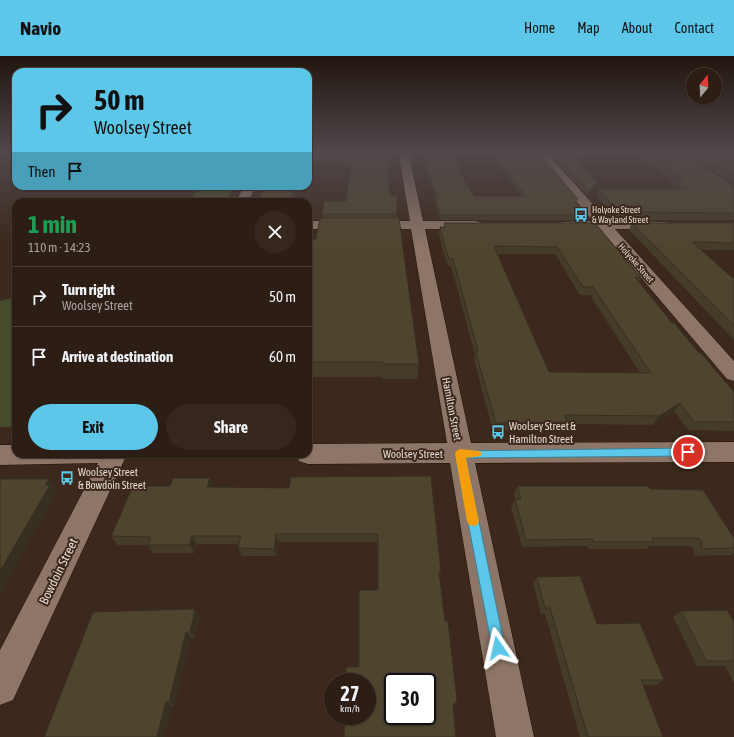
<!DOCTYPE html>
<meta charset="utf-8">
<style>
body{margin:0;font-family:"Asap Condensed",sans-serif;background:#35271e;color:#f1f3f6;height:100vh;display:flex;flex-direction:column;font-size:15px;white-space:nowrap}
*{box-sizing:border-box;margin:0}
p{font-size:13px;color:#a7a2a0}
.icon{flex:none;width:22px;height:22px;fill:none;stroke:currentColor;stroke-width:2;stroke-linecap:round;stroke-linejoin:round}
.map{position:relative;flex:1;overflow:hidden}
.panel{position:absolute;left:12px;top:142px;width:300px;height:260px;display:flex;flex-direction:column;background:#2d1e15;border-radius:12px;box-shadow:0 1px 3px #0004,0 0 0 1px #483c34}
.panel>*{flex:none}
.guide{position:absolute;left:12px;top:12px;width:300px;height:122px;border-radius:12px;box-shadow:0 1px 3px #0004,0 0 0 1px #483c34;background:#5cc7e8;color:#111;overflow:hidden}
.needle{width:26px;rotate:18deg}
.tools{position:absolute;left:686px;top:12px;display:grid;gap:8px}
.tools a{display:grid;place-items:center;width:36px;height:36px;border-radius:50%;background:#2d1e15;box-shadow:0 1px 3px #0004,0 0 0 1px #483c34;font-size:20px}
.speed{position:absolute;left:324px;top:617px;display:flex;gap:8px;font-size:20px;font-weight:700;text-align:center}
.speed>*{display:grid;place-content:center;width:52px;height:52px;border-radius:50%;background:#2d1e15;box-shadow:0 1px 3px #0004,0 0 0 1px #483c34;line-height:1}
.speed small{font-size:10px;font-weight:400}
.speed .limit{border:2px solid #111;border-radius:6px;background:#fff;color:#111}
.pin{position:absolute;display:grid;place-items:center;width:34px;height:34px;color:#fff;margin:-17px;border:2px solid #fff;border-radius:50%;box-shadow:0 1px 4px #0007}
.me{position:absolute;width:44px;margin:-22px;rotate:349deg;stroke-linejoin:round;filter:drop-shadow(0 0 3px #0008)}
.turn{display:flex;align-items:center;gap:14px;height:84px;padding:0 16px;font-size:18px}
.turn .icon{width:52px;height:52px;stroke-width:2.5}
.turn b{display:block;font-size:28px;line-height:34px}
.then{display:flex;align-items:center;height:38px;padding:0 16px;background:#0003;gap:8px;font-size:15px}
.round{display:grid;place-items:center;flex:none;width:42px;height:42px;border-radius:21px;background:#35271e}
.headline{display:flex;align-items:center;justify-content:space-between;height:68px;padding:0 16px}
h1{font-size:24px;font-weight:700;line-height:30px;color:#1e9e55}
.primary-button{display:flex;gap:8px;margin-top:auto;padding:8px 16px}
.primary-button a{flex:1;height:46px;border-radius:24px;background:#5cc7e8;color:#111;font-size:16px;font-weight:700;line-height:46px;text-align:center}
.primary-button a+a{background:#35271e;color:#f1f3f6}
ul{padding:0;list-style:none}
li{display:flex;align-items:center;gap:12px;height:60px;padding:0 16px;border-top:1px solid #483c34}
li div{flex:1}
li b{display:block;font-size:15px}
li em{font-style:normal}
header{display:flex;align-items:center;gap:24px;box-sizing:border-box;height:56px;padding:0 20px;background:#5cc7e8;color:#111}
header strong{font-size:19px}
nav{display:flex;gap:22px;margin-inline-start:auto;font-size:14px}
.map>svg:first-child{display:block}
</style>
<header>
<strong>Navio</strong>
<nav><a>Home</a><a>Map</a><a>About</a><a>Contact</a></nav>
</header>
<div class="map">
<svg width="734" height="681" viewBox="0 0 734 681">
<rect width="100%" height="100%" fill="#3c281c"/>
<!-- green -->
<path fill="#454c2b" d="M201,130H235L225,146H189Z
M16,241V371H0V245Z"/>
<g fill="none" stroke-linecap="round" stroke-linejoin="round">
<defs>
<path id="minor" d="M398,95H408L423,165H475L480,166L482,169L480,172L475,173H425L471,387L734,386V406L475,407L534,681H496L450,407L308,408L299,405L296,398H308V388L447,387L411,173H308V165H410Z
M534,95H545L608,165L666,166L668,169L666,172L661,173H615L734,305V325L727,323L600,173L562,172L560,169L562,166L593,165Z
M244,130H256L248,146H236Z
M0,389H16V398H127L13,644L0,649V594L98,407L0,409Z"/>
</defs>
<!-- minor casing -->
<use href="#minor" stroke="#221005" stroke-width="1"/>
<!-- minor -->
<use href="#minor" fill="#8d7567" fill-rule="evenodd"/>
</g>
<!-- wall -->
<path fill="#443b28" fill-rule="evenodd" d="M308,95L389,98V103H387L390,139H397V162L419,308L417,323H382V321H308V183H316L322,162V158L346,145L350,111H348V107H310L309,111H308Z
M421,95H461H452L467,130L474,140H521L490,95H537L586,159L584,164H440L434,144L435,138L428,123Z
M547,95H586L589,98L588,102H582V104L578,105L596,131L587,139Z
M627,95H679L734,130V164H618L596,140L598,133H677L672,130L674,126L635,96H628Z
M684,95H734V128Z
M444,167H595L641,222L639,226L672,267L734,336V375L688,374L674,355L653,369L566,368L563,374L493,375L478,319L474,303L475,299L451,210H448L444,198L439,178L440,171H444ZM497,198H555L580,239H590L640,317L549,316Z
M632,167H734V194H701L734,223V284L629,174Z
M291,421L441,516L440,521L359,611L378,534L377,486H279L276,500H242L238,492L239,488H197L194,497H153L148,489H117L111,480L214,431L289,432Z
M517,430L650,433L734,492V497L731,499L694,500V493L691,490H650L647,493H588L587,490L522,491L511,451L515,443L514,438Z
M537,521L597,568L664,624L656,629H643L663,681H580L545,558H541L533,527Z
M195,553L200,560L195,582H191L175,650H172L165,681H44Z
M681,555L734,566V627L725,610H697L673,561Z"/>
<!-- shaded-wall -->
<path fill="#373021" d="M583,100L582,104L573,106L574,102Z
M309,102L310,107L309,111L308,106Z
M597,126L596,131L587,139L588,135Z
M295,130H297L293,146H290Z
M680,347L674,355L653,369L659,360Z
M210,422L214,431H207Z
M49,423L56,431L54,434L57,437L4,532H5L0,541V515Z
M276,478L279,486L276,500L274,493Z
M192,480L197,488L194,497L190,489Z
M195,553L200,560L195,582L190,576Z
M186,576L191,582L175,650L169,646Z
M166,645L172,650L165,681H157Z"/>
<!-- building -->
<path fill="#4f452f" stroke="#373021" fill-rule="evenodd" d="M308,95H389V98H387V104L390,139H397V158H322L324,145H346L351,106H348L349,102H309L308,106Z
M423,95H452L467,130H469L474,140H525L493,95H537L578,143L575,146L586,159H441L434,140H437L435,136H436L428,118Z
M552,95H586L589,98H580L583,100L574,102L597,126L588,135Z
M645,95H679L734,130V157L621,156L598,133H690L676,123H683Z
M697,95H734V119Z
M264,130H295L290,146H257Z
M320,162H399L419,308H383V306H308V183H316Z
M444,167H595L641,222L635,221L672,267H674L699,297H701L734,336V366H694L680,347L659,360L565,359L567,366L496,367L480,311L476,295H478L453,203H449L445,191L440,171H445ZM494,190L557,191L583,231H593L651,317L549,316Z
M632,167H734V187L692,186L734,223V269Z
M431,420L441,516H439L445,565H448L457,644L453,650L456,681H344L345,660H367V626H346V611H359V534H378V478H276L274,493L238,492L241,480H192L190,489H148L151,481L111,480L133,430H170L173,422H210L207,431L289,432L291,421ZM393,626H427V660H393Z
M1,423H49L45,429H50L0,515V425Z
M517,430H648L650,433L703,434L734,482V492L702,493V486L699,482H652L654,486H594L593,483L526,484L515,443H521Z
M580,520L597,568L640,567L664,624H641L663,681H588L550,552H545L537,521Z
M195,553L190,576H186L169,646L166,645L157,681H44L93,556Z
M727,554L734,566V605H706L681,555Z"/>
<!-- sky -->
<linearGradient id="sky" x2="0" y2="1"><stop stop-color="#21160f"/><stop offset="0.5" stop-color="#50484b"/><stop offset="1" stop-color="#50484b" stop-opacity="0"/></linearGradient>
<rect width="734" height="191" fill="url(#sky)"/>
<!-- route -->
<path fill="#5cc7e8" stroke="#3c8197" d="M688,392L692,393L693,396L692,399L688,400L466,402L505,592L503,597L498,599L493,597L455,398L456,395Z"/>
<!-- slow -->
<path fill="#f59e0b" d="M460,393L480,395L482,398L480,400L466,402L479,465L477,469L473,470L469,469L467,465L455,398L456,395Z"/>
<!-- icons -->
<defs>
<symbol id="bus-bare" viewBox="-9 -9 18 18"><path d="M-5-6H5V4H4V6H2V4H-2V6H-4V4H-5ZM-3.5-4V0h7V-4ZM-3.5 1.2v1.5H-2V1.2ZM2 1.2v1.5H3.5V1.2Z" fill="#5cc7e8" stroke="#3c281c" stroke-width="2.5" paint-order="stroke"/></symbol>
</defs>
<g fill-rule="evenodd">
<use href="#bus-bare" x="571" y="149" width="20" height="20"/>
<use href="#bus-bare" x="488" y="366" width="20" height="20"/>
<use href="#bus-bare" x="57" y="412" width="20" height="20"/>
</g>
<g text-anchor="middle" stroke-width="4" stroke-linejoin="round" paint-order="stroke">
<!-- far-poi labels -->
<g font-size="9" fill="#e7dad2" stroke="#3c281c" text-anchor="start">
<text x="592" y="157">Holyoke Street<tspan x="592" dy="10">&amp; Wayland Street</tspan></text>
</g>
<!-- far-street labels -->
<g font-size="9" fill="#e7dad2" stroke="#3c281c">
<text transform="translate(636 207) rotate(49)" y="3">Holyoke Street</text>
</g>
<!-- street labels -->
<g font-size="11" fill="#e7dad2" stroke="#3c281c">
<text transform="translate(452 353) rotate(79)" y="4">Hamilton Street</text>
<text x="413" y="402">Woolsey Street</text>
</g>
<!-- poi labels -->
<g font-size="11" fill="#e7dad2" stroke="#3c281c" text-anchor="start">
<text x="509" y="374">Woolsey Street &amp;<tspan x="509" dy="13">Hamilton Street</tspan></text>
<text x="78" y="420">Woolsey Street<tspan x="78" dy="13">&amp; Bowdoin Street</tspan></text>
</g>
<!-- near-street labels -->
<g font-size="13" fill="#e7dad2" stroke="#3c281c">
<text transform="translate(58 515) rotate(-64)" y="5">Bowdoin Street</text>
</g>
</g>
</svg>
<div class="tools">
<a><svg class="needle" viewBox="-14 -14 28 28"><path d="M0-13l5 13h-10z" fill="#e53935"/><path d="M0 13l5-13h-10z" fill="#a7a2a0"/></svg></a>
</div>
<div class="speed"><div>27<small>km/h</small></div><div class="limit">30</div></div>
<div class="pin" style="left:688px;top:396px;background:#d93025"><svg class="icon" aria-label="arrive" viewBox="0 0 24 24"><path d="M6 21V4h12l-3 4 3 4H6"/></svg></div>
<svg class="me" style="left:498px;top:592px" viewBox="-20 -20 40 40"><path d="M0-17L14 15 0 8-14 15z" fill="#5cc7e8" stroke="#fff" stroke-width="4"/></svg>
<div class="guide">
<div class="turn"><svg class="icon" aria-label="right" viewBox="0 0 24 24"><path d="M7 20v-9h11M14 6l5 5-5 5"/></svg><div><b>50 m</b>Woolsey Street</div></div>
<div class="then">Then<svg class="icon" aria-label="arrive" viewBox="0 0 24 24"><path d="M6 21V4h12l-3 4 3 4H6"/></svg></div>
</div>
<section class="panel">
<div class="headline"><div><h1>1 min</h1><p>110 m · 14:23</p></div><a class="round"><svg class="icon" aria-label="close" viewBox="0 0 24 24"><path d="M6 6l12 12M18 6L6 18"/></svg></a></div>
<ul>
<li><svg class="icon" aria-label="right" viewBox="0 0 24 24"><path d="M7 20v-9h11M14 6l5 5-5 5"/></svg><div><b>Turn right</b><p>Woolsey Street</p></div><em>50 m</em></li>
<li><svg class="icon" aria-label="arrive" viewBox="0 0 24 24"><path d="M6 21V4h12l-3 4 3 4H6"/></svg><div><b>Arrive at destination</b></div><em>60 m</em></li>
</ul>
<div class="primary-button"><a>Exit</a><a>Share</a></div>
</section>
</div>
